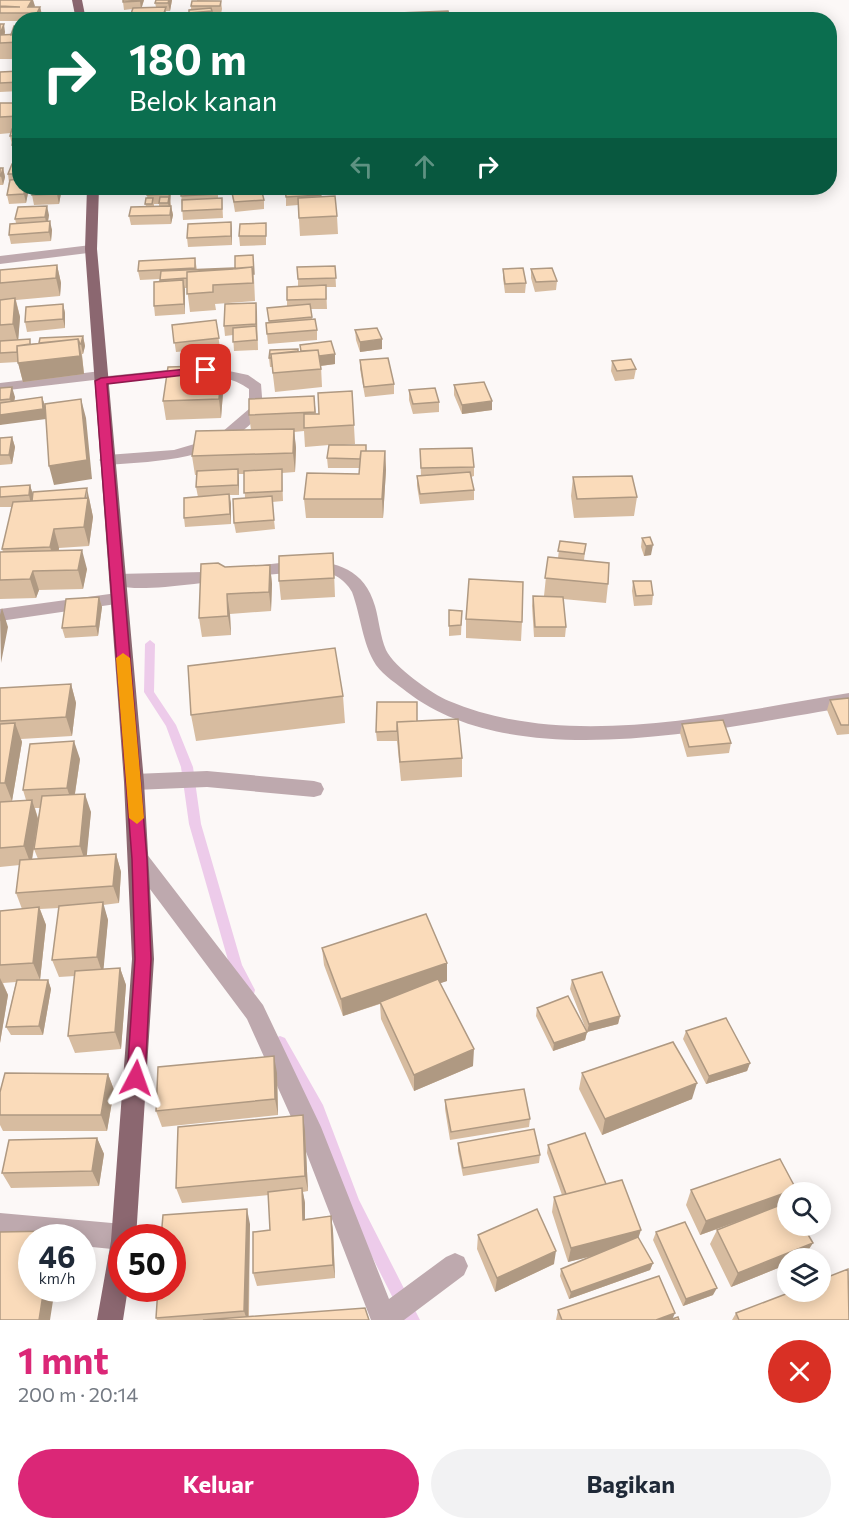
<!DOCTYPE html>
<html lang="id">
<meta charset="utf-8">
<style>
body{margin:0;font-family:Commissioner,sans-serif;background:#f2f2f3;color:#1f2937;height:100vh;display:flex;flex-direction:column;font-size:22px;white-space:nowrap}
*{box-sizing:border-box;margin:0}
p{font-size:20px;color:#747a83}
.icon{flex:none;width:33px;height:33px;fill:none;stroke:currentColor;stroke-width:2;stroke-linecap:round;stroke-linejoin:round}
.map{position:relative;height:1320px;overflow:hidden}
.sheet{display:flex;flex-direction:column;background:#fff;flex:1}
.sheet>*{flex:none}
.hud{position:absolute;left:12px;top:12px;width:825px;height:183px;border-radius:24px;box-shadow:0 3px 15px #0003;background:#0b6e4f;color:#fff;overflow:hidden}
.tools{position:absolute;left:777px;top:1182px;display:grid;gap:12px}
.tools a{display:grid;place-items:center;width:54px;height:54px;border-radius:50%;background:#fff;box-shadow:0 3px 15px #0003;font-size:30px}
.speed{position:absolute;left:18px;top:1224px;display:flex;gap:12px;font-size:30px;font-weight:700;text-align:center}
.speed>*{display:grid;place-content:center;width:78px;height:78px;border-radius:50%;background:#fff;box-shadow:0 3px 15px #0003;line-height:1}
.speed small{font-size:15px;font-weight:400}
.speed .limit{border:9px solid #d22;background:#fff;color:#111}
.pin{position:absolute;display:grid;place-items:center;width:51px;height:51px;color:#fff;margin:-26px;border-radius:12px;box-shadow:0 3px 9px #0006}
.me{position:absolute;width:66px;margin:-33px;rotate:4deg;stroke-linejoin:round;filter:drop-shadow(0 0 4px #0008)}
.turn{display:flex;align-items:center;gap:21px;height:126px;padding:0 18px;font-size:27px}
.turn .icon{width:78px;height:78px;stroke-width:2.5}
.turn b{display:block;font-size:42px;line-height:51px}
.lanes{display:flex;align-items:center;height:57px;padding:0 18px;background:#0003;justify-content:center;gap:30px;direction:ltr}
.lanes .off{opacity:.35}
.round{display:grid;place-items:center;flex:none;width:63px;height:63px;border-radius:32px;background:#f2f2f3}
.overview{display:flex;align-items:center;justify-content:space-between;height:102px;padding:0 18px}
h1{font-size:36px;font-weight:700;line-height:45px;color:#db2777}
.action{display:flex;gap:12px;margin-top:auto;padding:12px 18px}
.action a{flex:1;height:69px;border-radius:36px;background:#db2777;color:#fff;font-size:24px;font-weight:700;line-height:69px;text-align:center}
.action a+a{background:#f2f2f3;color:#1f2937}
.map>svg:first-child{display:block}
</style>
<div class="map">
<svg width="849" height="1320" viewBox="0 0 849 1320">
<rect width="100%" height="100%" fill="#fcf8f7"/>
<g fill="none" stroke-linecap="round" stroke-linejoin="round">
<!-- stream -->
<path fill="#edcbea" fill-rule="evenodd" d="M150,640L155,644L154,692L176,725L193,767L201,824L242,965L255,990L254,994L249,996L244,994L230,967L189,824L181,767L166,726L144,692L145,644Z
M280,1036L285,1038L323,1105L359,1200L420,1320H404L348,1209L312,1113L273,1042L275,1038Z"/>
<!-- minor -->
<path fill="#bea9ae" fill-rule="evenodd" d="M91,245L97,249L96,252L0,264V256Z
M205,366L248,375L261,384L263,410C226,460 164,461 107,465L99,460L107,455L174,450L215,438L249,409V389C212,362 144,380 101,385L96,384L94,380L0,391V383L101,371L106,372L108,376Z
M297,561C333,560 364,567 375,606C379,620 380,636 386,650C394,667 432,694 449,701C569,752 725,713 849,693V707C722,727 517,777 407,692C397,684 384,676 376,665C362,643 361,616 352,592C348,585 343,580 336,576C299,559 124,606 109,580L117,574L204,572Z
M117,593L123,595L126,599L123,603L0,621V609Z
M207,771L314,781L321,783L324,789L321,795L314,797L207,787L134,790L127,787L124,782L127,777L134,774Z
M139,850L146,853L263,1005L321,1127L389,1299L446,1257L455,1253L464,1257L468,1266L464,1275L404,1320H371L301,1139L247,1019L132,865L129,859L132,853Z
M0,1213L123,1224L132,1228L136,1237L122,1238V1250L82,1246V1238H32V1241L0,1239Z"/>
<!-- major -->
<path fill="#8b6770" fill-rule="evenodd" d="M72,0H82L86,20H76Z
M87,188H99L97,249L144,782L154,959L136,1238H122V1288H128L123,1320H97L111,1241L132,959L124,782L85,249Z"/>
</g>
<!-- wall -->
<path fill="#d7bca0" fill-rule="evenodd" d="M0,0H33L34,7H40L42,15L40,20H20V21H0Z
M144,0L142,7H156L155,3L156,0H172L170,11H166V20H132L131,14L132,9L124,10L123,2Z
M197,0L221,1L222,9L221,14H212V18L190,20L189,10L191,9V6L197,1Z
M0,24L5,32V35H11L20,26V69H16L14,59H0Z
M20,71V91L0,92V72Z
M20,92V153L14,154L10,136L11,133L0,134V103H15Z
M20,164V188H29L26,203L9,204L7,195L9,182L8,174Z
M0,168H3L5,177L3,185H0Z
M62,188L59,204L34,205L32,195Z
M148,188H171L170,201L173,215L171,224L131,225L129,216L146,206L145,204L147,198ZM154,204H159V206H154Z
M179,188H218V199L222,198L223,218L183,220L181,192H179Z
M231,188L264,200V209L235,212Z
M262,188H321V197L337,216L338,234L300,236L298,205L286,206V192L263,194Z
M342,188H373V190L343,192Z
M49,215L48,221L52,230L51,241L11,244L9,235L16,223L15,219Z
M231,222L232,231V245L188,247L187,238Z
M266,223V245L240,246L239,236Z
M253,255L255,301L215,304L216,310L190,312L187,288H184L185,314L155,316L154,306L160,279L140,280L138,271L195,258L197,270L235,269Z
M57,265L61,283L60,296L16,300L20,317L18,340L31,344L83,336L85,346L83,354H82L84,374L23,382L18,362L0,363V270Z
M335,266L336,287H326L327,309H311L312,319L317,330V340L268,344L266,323L269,322L267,308L287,306V300L298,286V279Z
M503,269L526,283L525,293H505L503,278Z
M531,269L557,281L556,290L535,292L531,278Z
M63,304L65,313V328L27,332L25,322Z
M257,312L258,350L234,351L233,335L225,336L224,326Z
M216,320L220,348L176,352L172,325Z
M355,330L382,349L360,352L356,340Z
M300,345L335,364L321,366L322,387L275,392L272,367H270L269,358L300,351Z
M360,360L394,384V394L365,397L360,369Z
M612,361L636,369L634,379L615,381L611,371Z
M221,374L223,393L221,418L166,420L163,401Z
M454,385L492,410L462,414L454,395Z
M0,388L15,397L14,401L42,397L45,406L0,425Z
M409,390L439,402V412L413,414L409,400Z
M352,391L355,444L344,445L367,451H385L386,470L383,518H306L304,499L359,474V468H328L327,458L329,445L305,447L304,431L294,432L296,448L295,472L282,473L283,501L272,502L275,529L236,533L234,523L245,498L244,474H238L239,495H230L231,504V524L185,527L184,518L198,497L196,487L197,475H195L192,456L251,430L249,415L314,396L316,414H319Z
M12,437L15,447L12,464L0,465V438Z
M420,449L474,467V476L471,477L474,490V500L420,504L417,486V476H421Z
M573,477L637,497L634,516L574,518L571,496Z
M30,485L33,495L89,498L93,517L89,546L59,548V550L87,569L83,589L39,590L36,598L0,599V553L3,552L2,549L12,507H0V487Z
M642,538L651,555L644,556L641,547Z
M560,541L586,544L584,560L608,584L606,603L563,599L566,627L565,637H534L532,606L533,596H544L548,557L558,558Z
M270,565L272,584L271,611L230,614L231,635L202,637L199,618L225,567Z
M334,572L335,597L281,600L279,581Z
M633,581L653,595L652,605L634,606L632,591Z
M99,597L102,607L98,636L65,638L62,628Z
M449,610L462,611L461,635L449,636Z
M466,619L522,622L521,641L466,638Z
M71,684L76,703L72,736L21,739L22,742L12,801L0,802V688Z
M343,696L345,723L196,741L191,715Z
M849,698V734L837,735L827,710L830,700Z
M417,721L462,758V777L401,781L397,741H377L376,732Z
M682,724L731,743L729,753L687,757L680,733Z
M80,759L75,794L91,812L86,856L116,854L121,872L119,903L103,905L108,920L103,969L120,968L126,985L121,1049L75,1053L68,1036L75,976L59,977L52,960L59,908L40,909L46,925L40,980H48L51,989L43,1035H11L6,1027L16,982L3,983L8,995L0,1043V911L22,909L16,893L20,865L0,867V802L26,800L23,790ZM35,808H40L38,818ZM34,849L38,859L32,860Z
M322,948L447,981L440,983L473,1066L414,1091L381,1019L380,1004L343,1016L324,965Z
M572,980L620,1016L618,1024L587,1032L570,989Z
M537,1008L587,1032L585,1040L553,1051L536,1016Z
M686,1031L750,1063L747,1071L706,1084L683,1039Z
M277,1073L278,1115L162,1127L156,1111Z
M582,1073L692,1099L602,1135L579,1089Z
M108,1074L114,1090L107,1131H3L0,1125V1092Z
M445,1100L530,1119L529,1127L450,1140L445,1109Z
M305,1131L308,1191L303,1192L305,1203V1219L331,1216L333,1231L335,1278L257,1286L253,1273L270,1230L269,1195L182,1203L176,1188Z
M97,1138L104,1154L99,1186L11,1188L2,1173Z
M458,1143L540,1155L539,1163L463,1176L458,1151Z
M548,1145L606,1184L653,1263L650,1270L569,1299L560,1276L561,1269L596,1255L568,1262L552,1212L554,1197L562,1195L547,1153Z
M691,1190L788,1192V1226L804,1257L788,1258V1264L731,1287L710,1244L717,1230L734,1223L700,1235L686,1205Z
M250,1224L249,1317L369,1320H157L156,1318Z
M656,1232L713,1295L683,1306L653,1240Z
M478,1235L554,1264L495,1292L477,1249Z
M558,1310L672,1319L679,1320H556Z
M736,1313L849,1320H732Z"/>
<!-- shaded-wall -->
<path fill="#af9982" d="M32,0H33L35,6L31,13L28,7Z
M140,0H144L141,9L140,1Z
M169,0H172L170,11L168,3Z
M40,7L42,15L40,20H39L37,13Z
M4,24L5,32L2,42L0,34Z
M3,168L5,177L3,185L1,176Z
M25,188H29L26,203L24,194Z
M58,188H62L59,204L57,194Z
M169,188H171L170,212L168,203Z
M47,206L49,215L47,227L45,217Z
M171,206L173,215L171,224L170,215Z
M50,221L52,230L51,241L49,232Z
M231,222L232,231V245L231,236Z
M57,265L61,283L60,296L56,278Z
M183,280L185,289V314L184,304Z
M15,298L20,317L18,343L13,324Z
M256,303L257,312V334L256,324Z
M63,304L65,313V328L63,319Z
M83,336L85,346L83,354L81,344Z
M78,339L82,357L84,374L23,382L18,363Z
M382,339V349L360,352V342Z
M335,354V364L304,368V358Z
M221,374L223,393L221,418L219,399Z
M12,387L15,397L13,409L10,399Z
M42,397L45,406L46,419L0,425V415Z
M81,399L86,418L92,479L54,485L49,466Z
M492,401V410L462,414V405Z
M294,429L296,448L295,472L293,453Z
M12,437L15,447L12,464L9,455Z
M385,451L386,470L383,518L382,499Z
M238,469L239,479V495L238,485Z
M30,485L33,495L31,505L29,495Z
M87,488L93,517L89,546L84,527Z
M229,494L231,504V524L230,514Z
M54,529L59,548L56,566L50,547Z
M653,545L651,555L644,556L646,546Z
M82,550L87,569L83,589L78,570Z
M270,565L272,584L271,611L269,592Z
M33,571L39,590L36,598L30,579Z
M227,594L230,614L231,635L228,616Z
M99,597L102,607L98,636L96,626Z
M2,608L8,627L1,663L0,615Z
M71,684L76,703L72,736L66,717Z
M15,723L22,742L12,801L5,783Z
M74,741L80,759L73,806L67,788Z
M85,794L91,812L86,864L80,846Z
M32,800L38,819L31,865L24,846Z
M116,854L121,872L119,903L113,886Z
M103,902L108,920L103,975L97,957Z
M39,907L46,925L40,980L33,963Z
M447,963V981L343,1016L341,999Z
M120,968L126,985L121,1049L115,1032Z
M0,978L8,995L0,1043Z
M48,980L51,989L43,1035L39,1026Z
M620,1016L618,1024L587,1032L589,1024Z
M587,1032L585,1040L553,1051L554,1043Z
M474,1049L473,1066L414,1091V1075Z
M274,1056L277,1073L278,1115L275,1099Z
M750,1063L747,1071L706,1084L709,1076Z
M108,1074L114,1090L107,1131L101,1115Z
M697,1083L692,1099L602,1135L605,1119Z
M303,1115L305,1131L308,1191L305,1176Z
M97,1138L104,1154L99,1186L92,1171Z
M302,1188L305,1203V1234L303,1220Z
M796,1189L794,1192H788V1203L700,1235L706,1221Z
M247,1209L250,1224L248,1320H247L244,1311Z
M331,1216L333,1231L335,1278L333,1265Z
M641,1230L636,1245L568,1262L571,1248Z
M54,1231L58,1238H53Z
M813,1243L804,1257L802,1258H788V1264L731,1287L738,1273Z
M556,1251L554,1264L495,1292L497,1278Z
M653,1263L650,1270L569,1299L571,1292Z
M44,1288H55L50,1320H39Z
M717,1288L713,1295L683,1306L686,1299Z
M675,1313L672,1320H656Z"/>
<!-- building -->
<path fill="#fadbba" stroke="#af9982" stroke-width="1.5" d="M0,0H32L28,7H40L37,13H0V7H20L0,6Z
M123,0H140V1L123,2Z
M156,0H169L168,3H155Z
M192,1H221L220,6H191Z
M166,7L164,13L131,14L133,8Z
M211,8L212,11L189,13V10Z
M448,11L450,20H400L399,13Z
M149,16H166V20H149Z
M219,18V20H190V19Z
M0,24H4L0,34Z
M14,26H20V34L11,35Z
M20,34V42L0,43V35Z
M15,56H20V60H14Z
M20,71V82L0,83V72Z
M20,92V103H15Z
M0,103H20V116L0,117Z
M12,129H20V135L10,136Z
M20,137V145H12L14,138Z
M12,164H20V174H8Z
M0,168H3L1,176H0Z
M20,179V188H25L24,194L7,195L10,180Z
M34,188H58L57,194L32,195Z
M147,188H169L168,194L147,195Z
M181,188H217V194L181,196Z
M231,188H261L264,200L234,202Z
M285,188H321V195L286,197Z
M335,196L337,216L299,218L298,198Z
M160,197H169L168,203H159Z
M146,198H153L152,204H145Z
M222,198V209L182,211V200Z
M47,206L45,217L15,219L18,207Z
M171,206L170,215L129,216L131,207Z
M50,221L49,232L9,235L10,224Z
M231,222V236L187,238L188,224Z
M266,223V236H239L240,224Z
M253,255L254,274H253L252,267L235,269V256Z
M195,258V268L138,271L139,261Z
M57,265L56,278L0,283V270Z
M335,266L336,278L298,279L297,267Z
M252,267L253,283L213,285V292L187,294V272Z
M233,268V269L187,272V278L160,280L161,271Z
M523,268L526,283L505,284L503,269Z
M552,268L557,281L536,282L531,269Z
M183,280L184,304L154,306V282Z
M326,285V299L287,300V287Z
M15,298L13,324L0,325V300Z
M256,303V324L224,326L225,304Z
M63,304V319L25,322L26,307Z
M310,304L312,317L269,321L267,308Z
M315,319L317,330L267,334L266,323Z
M216,320L219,338L174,343L172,325Z
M256,326L257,340L233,342V328Z
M377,328L382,339L360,342L355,330Z
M83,336L81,344H80L78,339L39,343L40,338Z
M30,339V344L17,346V352L0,353V341Z
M78,339L80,356L18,363L17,346Z
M331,341L335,354L319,356L318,350L301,351L300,345Z
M298,349V351L271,354V358H269L270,350Z
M318,350L321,369L273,373L271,354Z
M388,358L394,384L364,387L360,360Z
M631,359L636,369L617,371L612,361Z
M202,366L221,374L219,399L163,401L168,367Z
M484,382L492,401L462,405L454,385Z
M12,387L10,399L0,400V388Z
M435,388L439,402L413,404L409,390Z
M352,391L354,425L304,428V414H319L318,393Z
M314,396L315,412L249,415V399Z
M42,397L43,409L0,415V403Z
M81,399L87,460L49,466L45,404Z
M294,429L293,453L192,456L196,431Z
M12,437L9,455H0V438Z
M329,445H366V451H361L360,459L327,458Z
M472,448L474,467L421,468L420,449Z
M361,451H385L382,499H304L307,473L359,474Z
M238,469V485L196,487L197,471Z
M282,469V491L244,493V471Z
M470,472L474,490L420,494L417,476Z
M632,476L637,497L577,499L573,477Z
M30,485L29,495L0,497V487Z
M87,488L85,498L32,501L33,492Z
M229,494L230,514L184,518V498Z
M272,496L274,520L234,523L233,499Z
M88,498L84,527L54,529L50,547L2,549L13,502Z
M650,537L653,545L646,546L642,538Z
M560,541L586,544L584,554L558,551Z
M82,550L78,570L33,571L30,579L0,580V552Z
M333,553L334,578L279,581V556Z
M548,557L609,563L608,584L545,578Z
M218,563L225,567L270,565L269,592L227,594L228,616L199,618L201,564Z
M469,579L523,582L522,622L466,619Z
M633,581H651L653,595L636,596Z
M533,596L563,597L566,627H535Z
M99,597L96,626L62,628L66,599Z
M449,610L462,611L461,625L449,626Z
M335,648L343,696L191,715L188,666Z
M71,684L66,717L0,721V688Z
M849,698V725H841L830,700Z
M377,702H417V721L397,722V731L376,732Z
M458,719L462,758L400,762L397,722Z
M723,720L731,743L689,747L682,724Z
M15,723L5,783H0V724Z
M74,741L67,788L23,790L30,744Z
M85,794L80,846L34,849L42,796Z
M32,800L24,846L0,848V802Z
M116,854L113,886L16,893L20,860Z
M103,902L97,957L52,960L59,906Z
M39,907L33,963L0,965V911Z
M426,914L447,963L341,999L322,948Z
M120,968L115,1032L68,1036L75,971Z
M602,972L620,1016L589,1024L572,980Z
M438,979L474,1049L414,1075L380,1002Z
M17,980H48L39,1026L6,1027Z
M568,996L587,1032L554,1043L537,1008Z
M726,1018L750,1063L709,1076L686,1031Z
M673,1042L697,1083L605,1119L582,1073Z
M274,1056L275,1099L156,1111L158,1067Z
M5,1073L108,1074L101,1115H0V1092Z
M524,1089L530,1119L451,1132L445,1100Z
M303,1115L305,1176L176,1188L178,1127Z
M534,1129L540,1155L463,1168L458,1143Z
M585,1133L606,1184L566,1194L548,1145Z
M97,1138L92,1171L2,1173L9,1140Z
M780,1159L796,1189L706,1221L691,1190Z
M622,1180L641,1230L571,1248L554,1197Z
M302,1188L303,1220L331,1216L333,1265L253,1273V1232L270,1230L268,1192Z
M788,1202V1226H803L813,1243L738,1273L717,1230Z
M247,1209L244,1311L156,1318L158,1288H172V1238H161L163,1215Z
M537,1209L556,1251L497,1278L478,1235Z
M685,1222L717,1288L686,1299L656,1232Z
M54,1231L53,1238H32V1288H44L39,1320H0V1232Z
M638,1237L653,1263L571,1292L561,1269Z
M848,1269L849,1320H739L736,1313L791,1292H820V1280Z
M659,1276L675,1313L656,1320H562L558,1310Z
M365,1308L369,1320H203Z
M678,1317L679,1320H669Z"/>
<!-- route -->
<path fill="#db2777" stroke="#8e194d" stroke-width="1.5" d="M206,367L210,368V372L107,384L147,859L151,959L145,1078L142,1084L136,1086L130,1084L127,1078L135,959L132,859L95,381L101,378Z"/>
<!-- slow -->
<path fill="#f59e0b" d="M123,653L130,658L144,818L137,824L129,818L116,658Z"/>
</svg>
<div class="tools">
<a><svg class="icon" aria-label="search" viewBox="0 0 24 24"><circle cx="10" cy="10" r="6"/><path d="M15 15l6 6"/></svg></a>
<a><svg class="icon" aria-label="layers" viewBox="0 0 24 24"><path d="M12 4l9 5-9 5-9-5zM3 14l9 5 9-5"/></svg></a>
</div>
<div class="speed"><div>46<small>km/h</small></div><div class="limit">50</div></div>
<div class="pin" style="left:206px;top:370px;background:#d93025"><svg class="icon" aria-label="arrive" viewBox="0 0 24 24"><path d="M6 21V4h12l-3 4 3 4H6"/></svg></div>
<svg class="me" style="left:136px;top:1078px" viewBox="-20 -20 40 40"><path d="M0-17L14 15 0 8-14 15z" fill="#db2777" stroke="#fff" stroke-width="4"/></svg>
<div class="hud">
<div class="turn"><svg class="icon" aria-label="right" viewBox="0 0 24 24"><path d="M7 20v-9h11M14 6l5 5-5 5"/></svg><div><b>180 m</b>Belok kanan</div></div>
<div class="lanes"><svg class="icon off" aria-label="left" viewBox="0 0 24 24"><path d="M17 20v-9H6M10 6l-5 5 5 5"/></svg><svg class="icon off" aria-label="ahead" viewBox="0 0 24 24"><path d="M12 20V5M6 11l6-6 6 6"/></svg><svg class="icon" aria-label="right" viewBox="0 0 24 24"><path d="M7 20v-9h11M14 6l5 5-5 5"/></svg></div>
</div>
</div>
<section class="sheet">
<div class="overview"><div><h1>1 mnt</h1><p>200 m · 20:14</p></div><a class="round" style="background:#d93025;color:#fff"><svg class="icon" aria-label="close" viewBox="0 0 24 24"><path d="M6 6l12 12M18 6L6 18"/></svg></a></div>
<div class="action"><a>Keluar</a><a>Bagikan</a></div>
</section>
